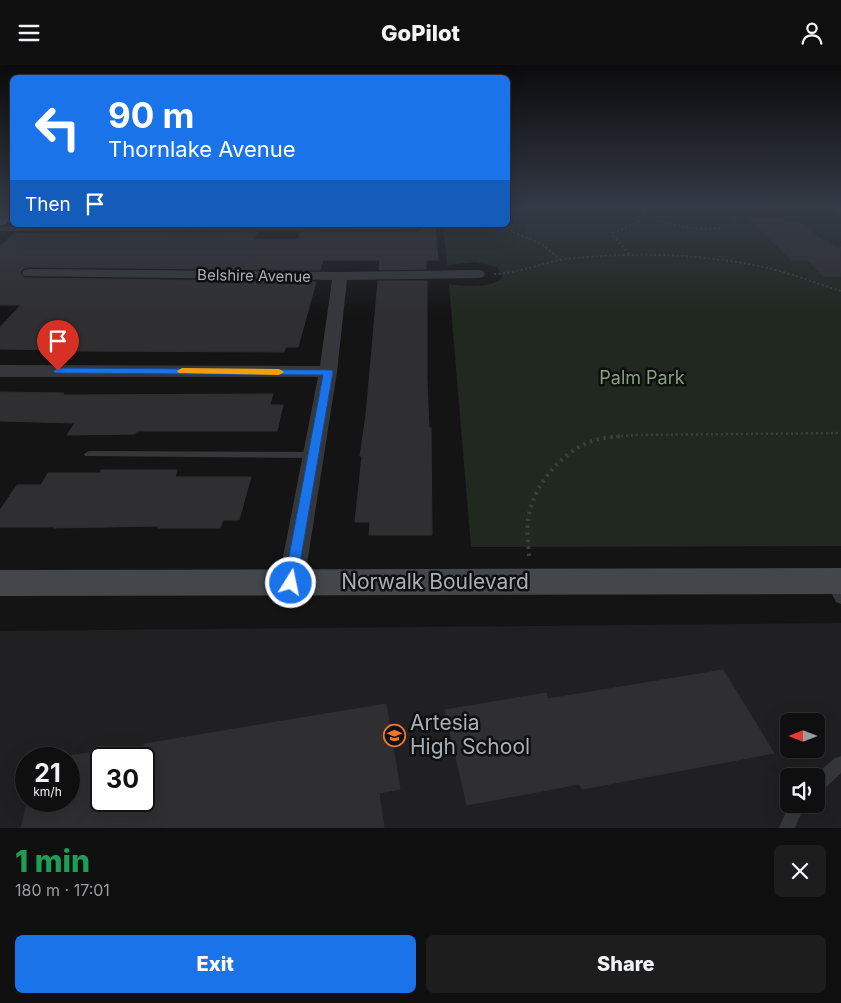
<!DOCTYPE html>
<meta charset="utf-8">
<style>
body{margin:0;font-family:Inter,sans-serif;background:#1d1d1e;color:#f1f3f6;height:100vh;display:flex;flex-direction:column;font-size:19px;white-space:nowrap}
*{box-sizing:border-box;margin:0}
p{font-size:16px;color:#9b9c9f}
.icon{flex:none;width:28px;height:28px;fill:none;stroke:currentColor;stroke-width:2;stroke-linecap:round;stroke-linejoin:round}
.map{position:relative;height:763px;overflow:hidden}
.details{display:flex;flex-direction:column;background:#0f0f10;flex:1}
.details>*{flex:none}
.guide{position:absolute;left:10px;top:10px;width:500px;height:152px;border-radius:8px;box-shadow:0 5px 20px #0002,0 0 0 1px #2f2f30;background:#1a73e8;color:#fff;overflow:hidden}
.needle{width:32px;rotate:270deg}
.controls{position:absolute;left:780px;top:648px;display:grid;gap:10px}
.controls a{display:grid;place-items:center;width:45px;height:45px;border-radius:8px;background:#0f0f10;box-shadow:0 5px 20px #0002,0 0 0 1px #2f2f30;font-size:25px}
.speed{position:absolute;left:15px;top:682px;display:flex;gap:10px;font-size:25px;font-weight:700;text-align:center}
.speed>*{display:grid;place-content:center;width:65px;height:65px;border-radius:50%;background:#0f0f10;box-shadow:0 5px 20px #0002,0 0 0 1px #2f2f30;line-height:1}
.speed small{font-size:12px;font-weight:400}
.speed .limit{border:2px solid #111;border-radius:8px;background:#fff;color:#111}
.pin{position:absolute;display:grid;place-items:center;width:42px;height:42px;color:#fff;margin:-51px -21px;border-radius:50% 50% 50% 0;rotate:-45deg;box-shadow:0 0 5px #0007}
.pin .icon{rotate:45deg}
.me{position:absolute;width:55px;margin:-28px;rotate:10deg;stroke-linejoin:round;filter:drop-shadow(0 0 4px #0008)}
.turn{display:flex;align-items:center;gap:18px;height:105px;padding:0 15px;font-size:22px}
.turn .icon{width:65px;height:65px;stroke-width:2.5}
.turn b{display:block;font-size:35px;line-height:42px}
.then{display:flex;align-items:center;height:48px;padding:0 15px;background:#0003;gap:10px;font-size:19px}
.round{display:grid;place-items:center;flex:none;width:52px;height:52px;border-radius:8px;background:#1d1d1e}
.overview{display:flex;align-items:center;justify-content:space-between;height:85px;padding:0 15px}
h1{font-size:30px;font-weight:800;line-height:38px;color:#1e9e55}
.action{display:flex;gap:10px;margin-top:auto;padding:10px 15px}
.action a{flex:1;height:58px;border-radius:8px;background:#1a73e8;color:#fff;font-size:20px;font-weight:800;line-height:58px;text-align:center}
.action a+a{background:#1d1d1e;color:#f1f3f6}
header{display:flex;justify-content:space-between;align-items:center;height:65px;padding:0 15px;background:#0f0f10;font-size:22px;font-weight:800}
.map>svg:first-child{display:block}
</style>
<header><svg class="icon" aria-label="menu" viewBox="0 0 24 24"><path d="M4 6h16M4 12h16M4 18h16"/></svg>GoPilot<svg class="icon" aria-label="person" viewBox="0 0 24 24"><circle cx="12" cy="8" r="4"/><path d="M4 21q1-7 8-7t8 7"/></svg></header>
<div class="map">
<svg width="841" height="763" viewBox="0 0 841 763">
<rect width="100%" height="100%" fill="#141415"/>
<!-- built -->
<path fill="#202022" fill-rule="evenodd" d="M841,558V763H0V566ZM789,656H816V684H789ZM26,694H69V736H26ZM101,694H144V736H101ZM789,711H816V739H789Z"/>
<!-- green -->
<path fill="#212820" d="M508,143H841V481L471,482L449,219C466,221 484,224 500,215L502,211L497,202L475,197L447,200L443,160H508Z"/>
<!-- building -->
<path fill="#2f2f32" stroke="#2e2f32" d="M749,153H782L787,158H802L822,175H827L835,182H841V211H823L807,195H791Z
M421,160H435L438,195H426V204L379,205L380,195H323L320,205L29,202L24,203L20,207L24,213L316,217L298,282H286L284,287L70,286L71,285L0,284V262L21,240H0V181L15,168L257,167L254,174H298L300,167H416L420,165Z
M378,216H427V315L429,363H431L432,470H369L370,457H355L362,391H360L366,350Z
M0,327L64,328L63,330L273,329L270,340H283L277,366H137L135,369L67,370L75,358L0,356Z
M101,405H177L175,412H251L239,455H223L220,463H158V461L54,463L55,462H0V445L17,420H41L48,408H100Z
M723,605L774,688L582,724L579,719L467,740L445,645L546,628L548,634Z
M386,639L400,724L379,728L384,763H21L28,736H69V691L101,686V736H144V679Z"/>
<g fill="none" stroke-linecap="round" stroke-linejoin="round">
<!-- path-far2 -->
<path stroke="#3b3f42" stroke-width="2" stroke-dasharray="2 2.5" stroke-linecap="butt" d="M520,143L511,166L543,180L560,194
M620,143L642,149L641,156L613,168V171L630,190
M646,143L642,149C661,159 719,173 736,156L733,151L713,143
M733,151L750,148L755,143
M494,209C522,208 548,195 576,193C641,187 709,189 772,204C796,210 818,219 841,226"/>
<!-- path-far1 -->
<path stroke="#3b3f42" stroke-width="2.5" stroke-dasharray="2 3" stroke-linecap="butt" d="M611,372L636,370L841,368"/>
<!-- path -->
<path stroke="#3b3f42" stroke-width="4" stroke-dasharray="2.5 4.5" stroke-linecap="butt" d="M529,491C528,477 526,463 529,449C535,420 559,391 585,379C597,373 610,372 623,371"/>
<!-- service -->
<path fill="#35373b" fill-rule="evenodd" d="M835,143H841V151L835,148Z
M413,160H419V163L416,165L0,166V162Z
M89,386L314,387L319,390L314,393L85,391L84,389Z
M832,512L836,514L841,522V539L836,537L826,517L828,514Z
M841,691V708L822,726L816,728V711H814L835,693Z
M789,739H805L795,763H779Z"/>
<!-- minor -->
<path fill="#35373b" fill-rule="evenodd" d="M29,204L340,207L478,205L483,206L485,209L483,212L478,213L347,215L337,307L304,518L300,525L291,528L282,525L278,518L318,312H0V300L320,301L332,215L24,211L22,208L24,205Z"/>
<!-- secondary -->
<path fill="#43474b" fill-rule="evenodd" d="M841,503V529L0,531V505Z"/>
<!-- primary -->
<path fill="#51555a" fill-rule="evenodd" d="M5,143H12V154L6,159L0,161V148Z"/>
</g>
<!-- sky -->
<linearGradient id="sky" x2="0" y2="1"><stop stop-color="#0b0b0c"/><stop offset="0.57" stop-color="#343a46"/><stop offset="1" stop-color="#343a46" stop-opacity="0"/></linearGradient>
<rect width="841" height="250" fill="url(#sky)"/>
<!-- route -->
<path fill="#1a73e8" stroke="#114b97" d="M58,303L332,305L333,307L296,521L291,523L286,521L284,518L323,310L55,308L53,306Z"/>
<!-- slow -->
<path fill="#f59e0b" d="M182,303L279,304L284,307L279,310L179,308L177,306Z"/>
<!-- icons -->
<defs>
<symbol id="school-ring" viewBox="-11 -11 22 22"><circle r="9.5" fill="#0f0f10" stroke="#f3762e" stroke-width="1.5"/><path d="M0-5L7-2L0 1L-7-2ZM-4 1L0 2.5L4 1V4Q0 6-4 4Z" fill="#f3762e"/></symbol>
</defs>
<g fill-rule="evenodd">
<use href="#school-ring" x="382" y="658" width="25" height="25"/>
</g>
<g text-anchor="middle" stroke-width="5" stroke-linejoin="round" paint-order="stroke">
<!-- far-street labels -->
<g font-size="15" fill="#a5afb6" stroke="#0f0f10">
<text transform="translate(254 211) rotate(1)" y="5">Belshire Avenue</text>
</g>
<!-- park labels -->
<g font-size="18" fill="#85a17c" stroke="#0f0f10">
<text x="642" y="319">Palm Park</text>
</g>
<!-- near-street labels -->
<g font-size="21" fill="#a5afb6" stroke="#0f0f10">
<text x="435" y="524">Norwalk Boulevard</text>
</g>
<!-- near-poi labels -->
<g font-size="21" fill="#a5afb6" stroke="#0f0f10" text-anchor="start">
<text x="410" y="665">Artesia<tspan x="410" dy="24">High School</tspan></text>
</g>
</g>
</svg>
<div class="controls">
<a><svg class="needle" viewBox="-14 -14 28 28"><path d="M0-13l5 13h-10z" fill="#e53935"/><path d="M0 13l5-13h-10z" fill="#9b9c9f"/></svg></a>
<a><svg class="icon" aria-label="sound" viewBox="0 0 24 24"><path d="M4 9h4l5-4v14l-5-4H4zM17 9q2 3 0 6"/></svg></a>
</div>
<div class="speed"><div>21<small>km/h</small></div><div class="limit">30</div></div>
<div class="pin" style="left:58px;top:306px;background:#d93025"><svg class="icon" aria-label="arrive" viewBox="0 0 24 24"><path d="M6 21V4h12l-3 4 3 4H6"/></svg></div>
<svg class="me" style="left:291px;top:518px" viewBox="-20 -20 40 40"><circle r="17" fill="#1a73e8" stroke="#fff" stroke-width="3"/><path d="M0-11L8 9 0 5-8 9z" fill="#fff"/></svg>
<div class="guide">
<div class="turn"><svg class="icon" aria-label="left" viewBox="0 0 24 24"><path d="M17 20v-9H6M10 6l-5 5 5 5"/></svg><div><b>90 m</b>Thornlake Avenue</div></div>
<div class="then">Then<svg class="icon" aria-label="arrive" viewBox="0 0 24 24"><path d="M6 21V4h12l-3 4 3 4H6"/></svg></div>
</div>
</div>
<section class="details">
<div class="overview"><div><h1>1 min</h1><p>180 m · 17:01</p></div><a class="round"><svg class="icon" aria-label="close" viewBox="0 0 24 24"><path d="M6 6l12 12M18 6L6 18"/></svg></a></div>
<div class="action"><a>Exit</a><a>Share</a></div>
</section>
